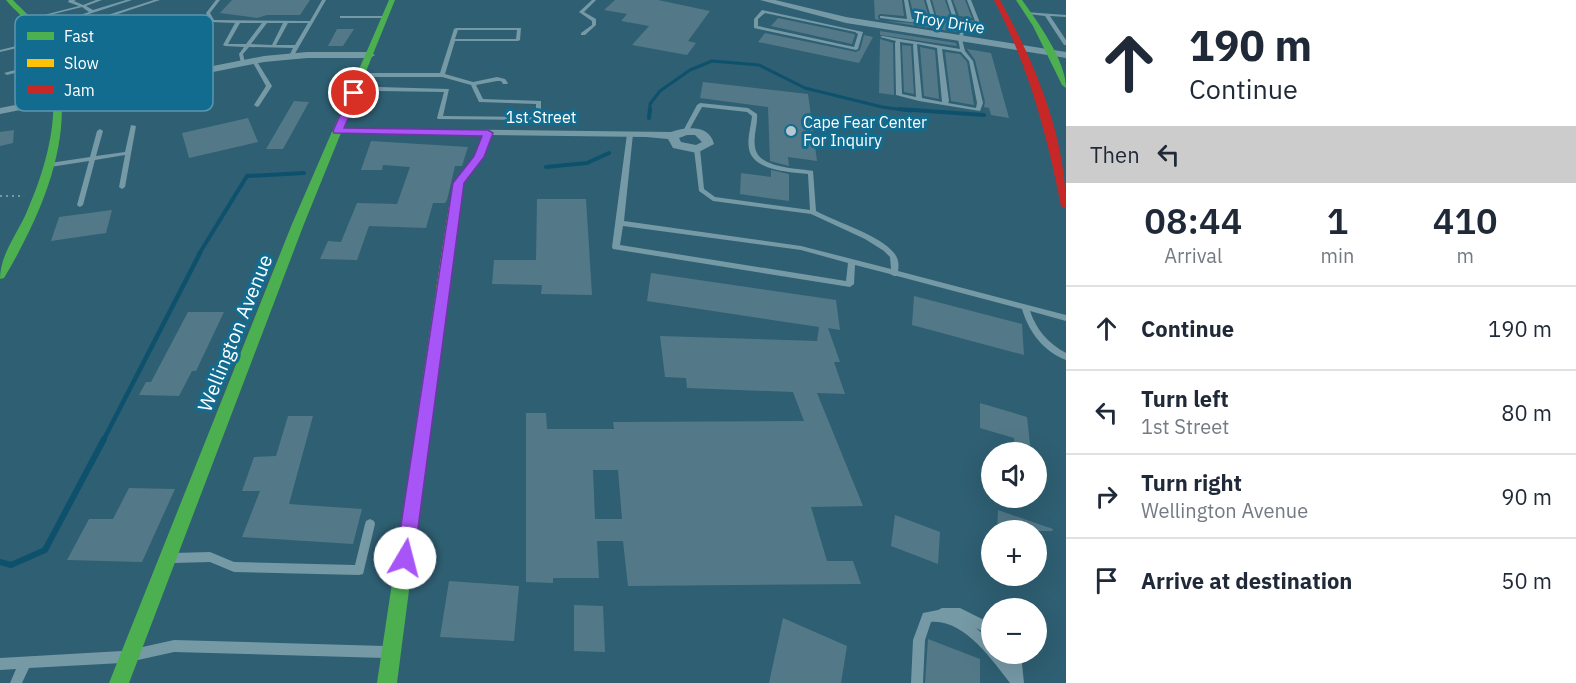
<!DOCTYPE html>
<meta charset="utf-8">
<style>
body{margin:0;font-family:"IBM Plex Sans",sans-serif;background:#f6f6f7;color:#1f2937;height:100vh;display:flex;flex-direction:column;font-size:22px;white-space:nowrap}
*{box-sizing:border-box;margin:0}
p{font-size:20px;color:#747a83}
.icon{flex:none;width:33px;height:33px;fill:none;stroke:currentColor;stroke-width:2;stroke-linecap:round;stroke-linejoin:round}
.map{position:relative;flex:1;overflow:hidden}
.sheet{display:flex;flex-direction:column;background:#fff;width:510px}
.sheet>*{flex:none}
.guide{background:#fff;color:#1f2937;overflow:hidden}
.tools{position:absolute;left:981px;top:442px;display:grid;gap:12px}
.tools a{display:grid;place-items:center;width:66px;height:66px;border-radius:50%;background:#fff;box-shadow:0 6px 24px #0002;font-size:30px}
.pin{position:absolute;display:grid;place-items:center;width:51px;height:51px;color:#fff;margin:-26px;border:3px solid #fff;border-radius:50%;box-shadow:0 2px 6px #0007}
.me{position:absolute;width:66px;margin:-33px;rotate:8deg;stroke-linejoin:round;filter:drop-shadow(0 0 4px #0008)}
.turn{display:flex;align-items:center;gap:21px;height:126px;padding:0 24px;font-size:27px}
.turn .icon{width:78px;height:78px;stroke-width:2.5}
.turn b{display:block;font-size:42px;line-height:51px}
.then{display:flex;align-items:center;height:57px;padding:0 24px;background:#0003;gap:12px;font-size:22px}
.eta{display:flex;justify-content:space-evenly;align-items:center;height:102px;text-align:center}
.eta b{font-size:36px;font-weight:600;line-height:42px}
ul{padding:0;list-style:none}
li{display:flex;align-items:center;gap:18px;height:84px;padding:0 24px;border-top:2px solid #e0e1e3}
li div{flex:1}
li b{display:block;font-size:22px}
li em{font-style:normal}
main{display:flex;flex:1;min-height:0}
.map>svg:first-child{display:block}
</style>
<main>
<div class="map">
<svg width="1066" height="683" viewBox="0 0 1066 683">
<rect width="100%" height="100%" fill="#2f5f73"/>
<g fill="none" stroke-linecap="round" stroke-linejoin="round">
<!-- stream-far3 -->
<path stroke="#0e516d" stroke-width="3" d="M650,111V104L660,91L690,70L712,61L759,65L805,88L882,107L911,111"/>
<!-- stream-far2 -->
<path stroke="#0e516d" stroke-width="4" d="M899,109L984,115
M649,118L650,109
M546,167L587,163L609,153
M199,254L247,176L304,173"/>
<!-- stream-far1 -->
<path stroke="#0e516d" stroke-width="4.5" d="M103,441L200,253"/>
<!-- stream -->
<path stroke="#0e516d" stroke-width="6" d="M0,562L11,565L45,550L104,439"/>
</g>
<!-- building -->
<path fill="#537988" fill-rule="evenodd" d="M232,0H310L300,15H267L257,18L220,13Z
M615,0H658L710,11L688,41L696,43L687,55L632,45L649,26L621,21L627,14L604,10Z
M874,0H902L904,16L880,14L878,16L879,20L875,19Z
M910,0H924L929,18L914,17Z
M932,0H945L956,32L885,21L939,25Z
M953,0H965L972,18L959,16Z
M778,18L854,34L855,35L852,44L771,26Z
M337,29H354L343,46H328Z
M880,31L956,43L957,46L880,35Z
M765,33L856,52L860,50L864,35L873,37L859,63L758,42Z
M880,39L893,43L894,95L879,93Z
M902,45L911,46L914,94L904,92Z
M920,47L935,50L939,99L924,96Z
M967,49L991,53L1009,118L991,115L989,108L984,107L985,102L975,60Z
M945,52L960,54L967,62L974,105L951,101Z
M703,82L808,94L817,161L788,157L789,166L770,161L768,107L700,98Z
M294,101L309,102L283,149H266Z
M248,118L258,142L189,158L182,133Z
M14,130L13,143L0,146V132Z
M371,141L468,147L462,166H455L447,200L445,203H433L426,228L369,226L357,260L320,259L328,241L341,242L357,203L397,204L410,167L383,165L382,170H361Z
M771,170L789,174V201L740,194L741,173L771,177Z
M537,199H586L592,295L541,294L542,285L492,284L494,260H536Z
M112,210L106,233L51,241L59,217Z
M651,273L836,300L840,330L828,328L840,362H834L845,394L817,393L863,506L811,507L827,561H853L861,584L628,586L623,541H597L599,578H553V583L526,582V413H546L547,429H614L613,422L804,421L793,392L687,388L686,378L665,377L660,336L817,341L819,327L647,301ZM593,470H618L622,519H595Z
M914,296L1022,324L1024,355L912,325Z
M188,312H224L196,371H192L179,396L139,395L146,382H151Z
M980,403L1027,417L1031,453H1015L1014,438L980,428Z
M288,416H313L289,504L362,509L353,544L242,537L260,491H242L254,457L276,456Z
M129,488L175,489L142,562L67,560L89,519H113Z
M998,510L1053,529L1052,531H997Z
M895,515L940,532L938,564L891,546Z
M449,581L519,586L514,641L440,637Z
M574,605L603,606L605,652L574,651Z
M783,618L847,646L841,683H769Z
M928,639L980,659V683H925Z"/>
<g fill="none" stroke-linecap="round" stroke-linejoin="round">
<!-- path -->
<path stroke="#7699a6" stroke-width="2" stroke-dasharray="2 4" stroke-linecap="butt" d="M0,196H23"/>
<!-- lane -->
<path fill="#7699a6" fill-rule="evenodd" d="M69,0H76L74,1L83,5L96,0H102L86,6L93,10L126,0H132L77,18L83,23L154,0H160L82,26L72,18L89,12L82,7L30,20L28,19L79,6L68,2Z
M216,0H220L210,13L214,20L310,21L322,0H326L293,57L289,56L293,48L249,47L243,54L245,63L243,64L241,63L239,54L244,47L225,46L223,45L235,23L210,22L206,13ZM240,23H262L246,44H228ZM267,23H283L272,45L251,44ZM288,23H308L295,45H276Z
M592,0H596L584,12L596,19V25L585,35H581V33L592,25V21L579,12Z
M904,0H908L912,19L932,21L926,0H930L937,24L910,22L880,18V16H882L907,19Z
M947,0H951L957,18L975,21L967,0H971L980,23L978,24L967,23L962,39L965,51L973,61L983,103L980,111L919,101L896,95L895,43L896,41L880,37L882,36L960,49L958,39L963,23L953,19ZM900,42L914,44L913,45L916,97L902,94ZM917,44L937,48L942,102L922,98ZM942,49L961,52L969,61L977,103L976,108L948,103L949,101Z
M762,10L863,32L858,49L856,50L754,28V19ZM765,13L855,32L858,34L854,47L758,26V19Z
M1026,12L1066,15V17L1050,16L1066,40V45H1064L1045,16L1028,14L1026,13Z
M342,16H385L387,17L385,18H340V16Z
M456,28H521L520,40L518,41H455L445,74L473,82L497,77L505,79L508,83L507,84H503L501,81H497L476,85L483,99L541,101V120L438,119L437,118L444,92L379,91L376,89L379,87L449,89L443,116L536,117V104L479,102L471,85L442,77H362L359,75L362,73H440L454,29ZM458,30H517L516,39H455Z
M45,39L47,40V41L0,52V50Z
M54,60L56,61V62L7,75L4,73Z
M252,60H256L272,86L259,106L257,107L254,105L266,86L252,61Z
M700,103L748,108L757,114C758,124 753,136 755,147C758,169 797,168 813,171L816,211C838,223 880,235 894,253C899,259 899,265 898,271L1066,315V321L1030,311C1037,331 1048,343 1066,353V360C1043,351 1029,332 1022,309L897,276H894L890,274L855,265L854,284L850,287L613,249L612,247L627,134L630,132L633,134L624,221L801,246L891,269L890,257L884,251L865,239L811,214L713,201L699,191L694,149L697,147L700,149L704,189L715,197L810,210L808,174C791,172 753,171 749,149C747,139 751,126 752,116L747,112L702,107L688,132H684L683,131L697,105ZM623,226L801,250L848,263L846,281L620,245Z
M131,125L136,126L125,187L122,189L119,187L125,155L95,160L83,205L80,207L78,206L77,205L89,161L50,167L47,165L50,163L90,157L97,131L100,129L103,131L96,156L125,152Z
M486,132L491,133L482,157L461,183L457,206L456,207H452L451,206L455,183L476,157Z
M370,519L374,521L375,524L364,570L363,574L359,575L234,572L210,562L174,563L170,562L169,558L170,554L174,553L210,552L234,562L355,565L365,524L366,521Z
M942,608H960L992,624V636L976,628L992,642V654H1003L1010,663L1009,654H1021L1024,683H1010C992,660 964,619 931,622L925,640L923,683H911L913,640L923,613L938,610Z
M174,640L385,646L389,648L391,652L389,656L385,658L174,652L138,660L134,658L132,654L134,650L138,648Z
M122,651L126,653L128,657L126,661L122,663L29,668L22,683H10L16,669L0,670V658Z"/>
<!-- street -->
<path fill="#7699a6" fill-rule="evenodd" d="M760,0H775L846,17L1066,52V58L846,23Z
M307,52H370L375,55L370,58H307L264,62L0,114V108L264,56Z
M338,128L671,132C686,127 709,124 714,144L697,153L673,148L668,139L646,137L334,133V129ZM687,135H695L702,142L696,145L681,142L679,138Z"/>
<!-- fast -->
<path fill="#4caf50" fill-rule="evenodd" d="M6,0H13C22,10 34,19 41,30C88,110 47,206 4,278L0,279C0,256 15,237 25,216C51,157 69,89 34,31C26,19 14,10 6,0Z
M389,0H395L304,224L129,683H109L292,224Z
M1016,0H1022C1038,22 1066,61 1066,88L1062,85L1033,26Z
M442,286L448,290L397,683H377L436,290Z"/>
<!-- slow -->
<path fill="#ffc107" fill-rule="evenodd" d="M454,203L459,206L448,290L442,294L436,290L449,206Z"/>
<!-- jam -->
<path fill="#c62828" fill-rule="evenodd" d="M994,0H1000C1035,63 1066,137 1066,209L1061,206C1047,134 1028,65 994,0Z"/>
</g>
<!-- route -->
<path fill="#a855f7" stroke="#6d37a1" stroke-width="1.5" d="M354,91L359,93L344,128L488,130L493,133L484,157L464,183L414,558L411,564L405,567L399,564L396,558L452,189L453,183L474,156L482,136L334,133L333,131L350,93Z"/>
<!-- markers -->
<circle fill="#b6c7ce" stroke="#126c90" stroke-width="2" cx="791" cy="131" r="6"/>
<g text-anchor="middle" stroke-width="6" stroke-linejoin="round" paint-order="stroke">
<!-- far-street labels -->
<g font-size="16" fill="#fff" stroke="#126c90">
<text transform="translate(949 22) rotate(9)" y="6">Troy Drive</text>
<text x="541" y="123">1st Street</text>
</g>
<!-- far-poi labels -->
<g font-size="16" fill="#fff" stroke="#126c90" text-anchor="start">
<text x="803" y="128">Cape Fear Center<tspan x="803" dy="18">For Inquiry</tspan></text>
</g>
<!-- street labels -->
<g font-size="20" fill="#fff" stroke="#126c90">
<text transform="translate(235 333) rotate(-68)" y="7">Wellington Avenue</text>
</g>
</g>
<!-- legend -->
<rect x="15" y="15" width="198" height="96" rx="9" fill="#126c90" stroke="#5998b1" stroke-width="1.5"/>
<rect x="27" y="32" width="27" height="8" fill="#4caf50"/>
<rect x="27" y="59" width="27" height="8" fill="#ffc107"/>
<rect x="27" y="86" width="27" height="8" fill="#c62828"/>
<g font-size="16" fill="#fff">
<text x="64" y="42">Fast</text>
<text x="64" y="69">Slow</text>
<text x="64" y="96">Jam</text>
</g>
</svg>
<div class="tools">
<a><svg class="icon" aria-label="sound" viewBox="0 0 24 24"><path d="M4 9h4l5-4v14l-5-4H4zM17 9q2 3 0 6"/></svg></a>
<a>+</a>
<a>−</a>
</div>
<div class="pin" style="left:354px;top:93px;background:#d93025"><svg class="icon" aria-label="arrive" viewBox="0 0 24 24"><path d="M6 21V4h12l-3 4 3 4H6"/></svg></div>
<svg class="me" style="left:405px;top:558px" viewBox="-20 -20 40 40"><circle r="19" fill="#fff"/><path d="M0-13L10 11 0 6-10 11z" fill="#a855f7"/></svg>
</div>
<section class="sheet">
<div class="guide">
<div class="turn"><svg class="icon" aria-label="ahead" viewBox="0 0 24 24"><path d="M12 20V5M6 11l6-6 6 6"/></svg><div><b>190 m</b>Continue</div></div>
<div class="then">Then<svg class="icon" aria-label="left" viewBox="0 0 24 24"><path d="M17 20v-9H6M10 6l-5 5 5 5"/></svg></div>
</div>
<div class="eta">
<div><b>08:44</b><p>Arrival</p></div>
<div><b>1</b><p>min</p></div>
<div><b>410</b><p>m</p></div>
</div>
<ul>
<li><svg class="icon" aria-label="ahead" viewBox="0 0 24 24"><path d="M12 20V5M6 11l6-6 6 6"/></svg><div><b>Continue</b></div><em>190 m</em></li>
<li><svg class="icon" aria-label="left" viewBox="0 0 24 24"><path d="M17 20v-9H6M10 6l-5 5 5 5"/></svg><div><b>Turn left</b><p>1st Street</p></div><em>80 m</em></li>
<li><svg class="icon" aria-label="right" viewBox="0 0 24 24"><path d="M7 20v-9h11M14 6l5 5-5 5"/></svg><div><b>Turn right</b><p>Wellington Avenue</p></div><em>90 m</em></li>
<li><svg class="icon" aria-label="arrive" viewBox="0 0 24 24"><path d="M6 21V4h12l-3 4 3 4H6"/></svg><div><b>Arrive at destination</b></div><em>50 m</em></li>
</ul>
</section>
</main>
